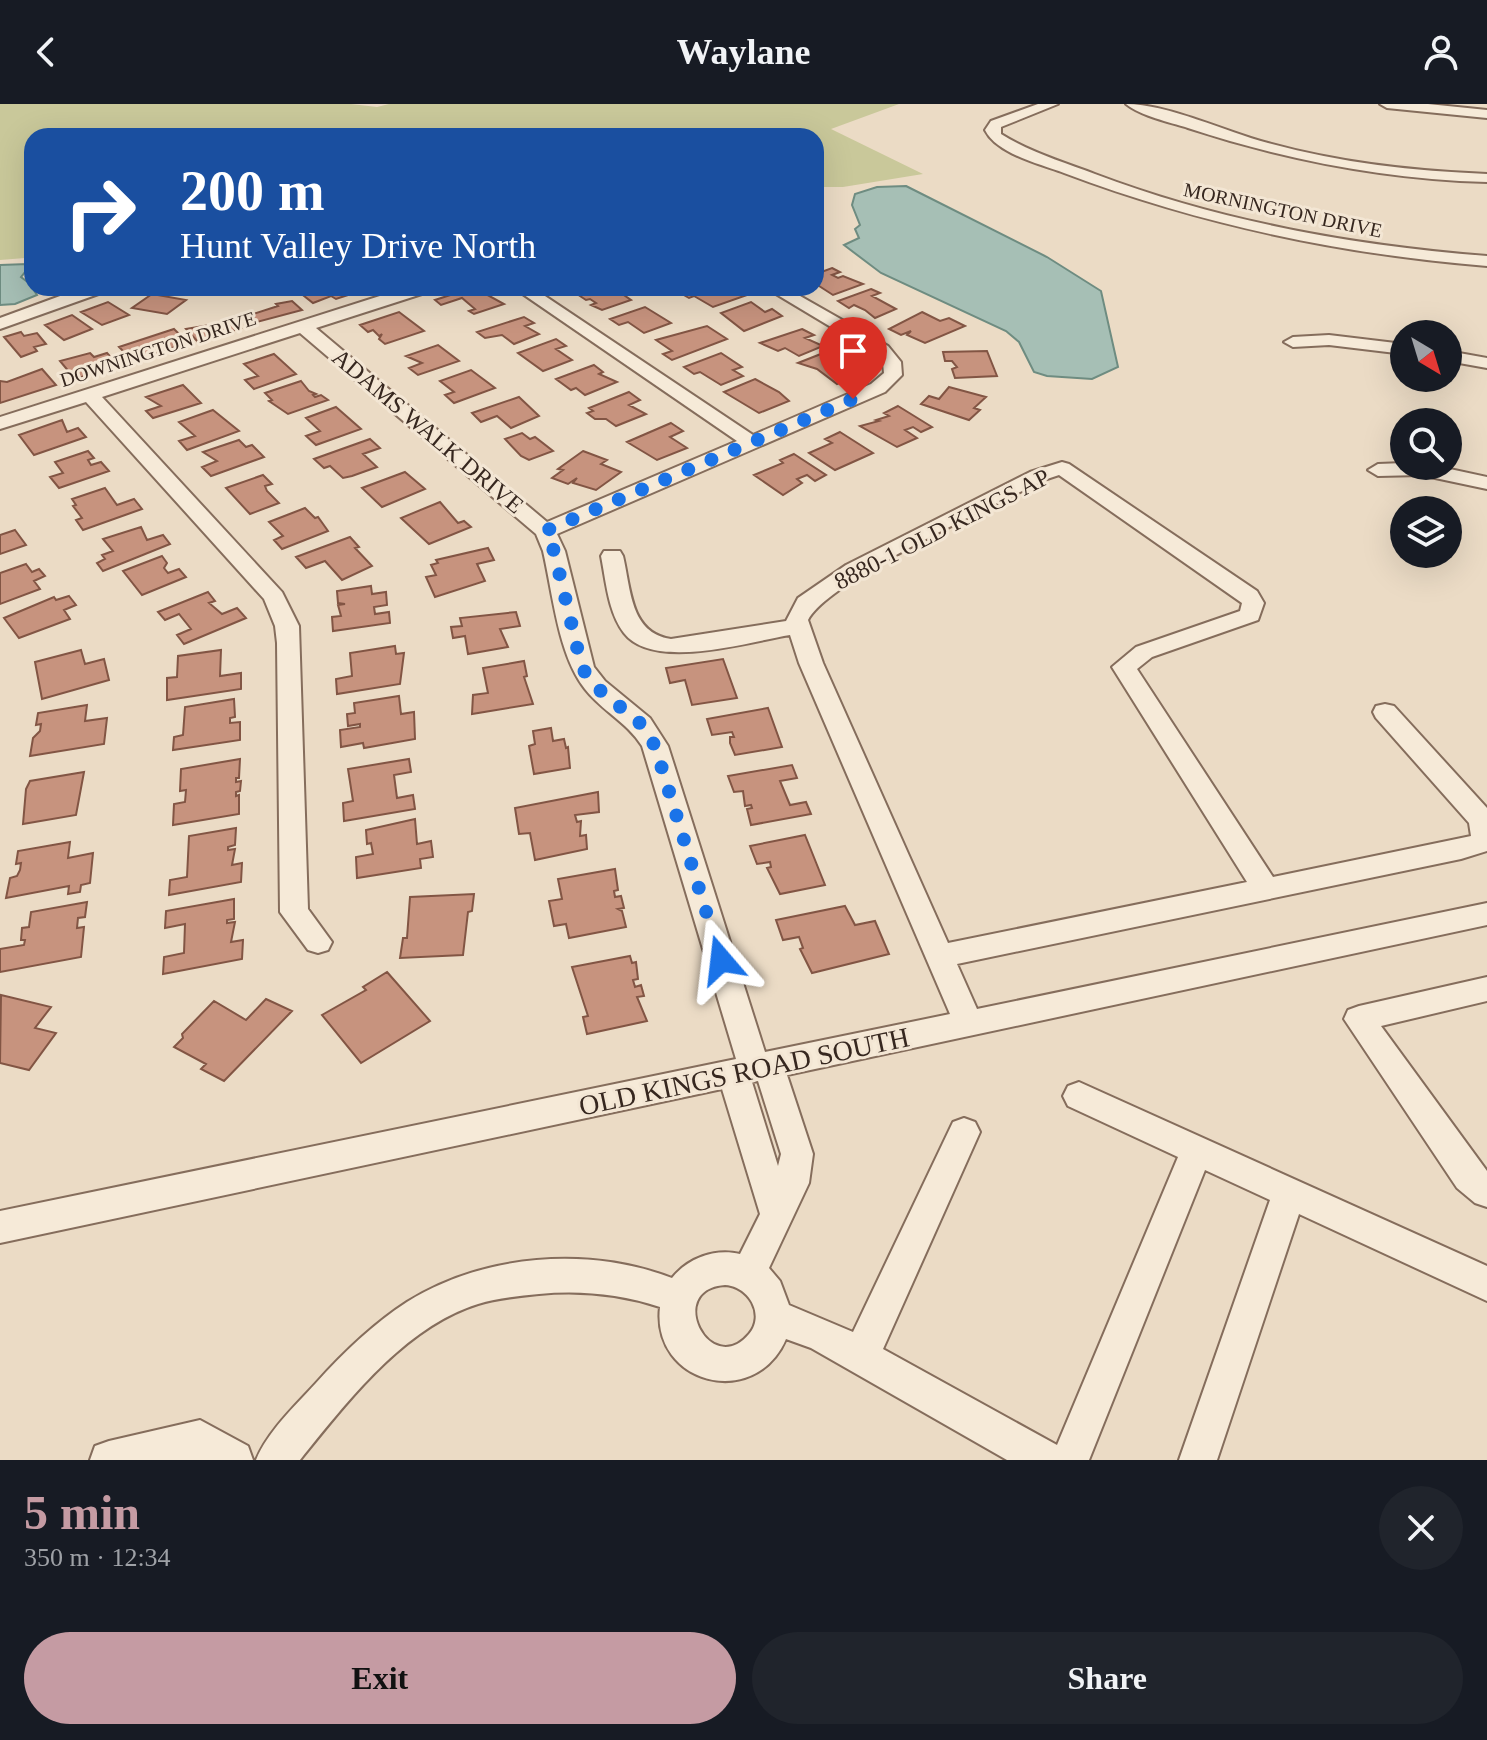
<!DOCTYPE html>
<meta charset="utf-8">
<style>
body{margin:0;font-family:Georgia,serif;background:#20242c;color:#f1f3f6;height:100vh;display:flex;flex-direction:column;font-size:30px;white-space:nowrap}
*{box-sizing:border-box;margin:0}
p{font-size:26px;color:#9ea1a6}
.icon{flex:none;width:44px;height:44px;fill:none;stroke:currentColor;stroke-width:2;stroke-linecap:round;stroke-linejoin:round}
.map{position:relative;height:1356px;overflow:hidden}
.sheet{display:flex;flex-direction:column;background:#171b24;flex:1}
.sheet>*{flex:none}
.top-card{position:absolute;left:24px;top:24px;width:800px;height:168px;border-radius:24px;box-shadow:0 8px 32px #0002;background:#1a4fa0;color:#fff;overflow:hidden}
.needle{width:52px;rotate:142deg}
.tools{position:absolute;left:1390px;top:216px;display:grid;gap:16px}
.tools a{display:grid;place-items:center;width:72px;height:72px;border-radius:50%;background:#171b24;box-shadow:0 8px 32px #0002;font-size:40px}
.pin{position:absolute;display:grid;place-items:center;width:68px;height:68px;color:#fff;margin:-82px -34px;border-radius:50% 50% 50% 0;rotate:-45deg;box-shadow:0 0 8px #0007}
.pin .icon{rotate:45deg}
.me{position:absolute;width:88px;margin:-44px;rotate:343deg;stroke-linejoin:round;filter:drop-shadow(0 0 6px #0008)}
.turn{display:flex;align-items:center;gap:28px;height:168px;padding:0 24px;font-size:36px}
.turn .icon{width:104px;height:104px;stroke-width:2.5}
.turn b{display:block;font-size:56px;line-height:68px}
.round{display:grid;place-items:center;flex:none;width:84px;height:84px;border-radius:42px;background:#20242c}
.headline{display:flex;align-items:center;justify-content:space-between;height:136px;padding:0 24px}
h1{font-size:48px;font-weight:700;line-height:60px;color:#c59ba3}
.action{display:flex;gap:16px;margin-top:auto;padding:16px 24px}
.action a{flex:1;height:92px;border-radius:48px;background:#c59ba3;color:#111;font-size:32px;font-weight:700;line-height:92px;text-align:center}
.action a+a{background:#20242c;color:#f1f3f6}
header{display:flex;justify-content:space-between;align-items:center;height:104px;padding:0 24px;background:#171b24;font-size:36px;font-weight:700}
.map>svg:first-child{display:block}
</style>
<header><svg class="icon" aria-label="back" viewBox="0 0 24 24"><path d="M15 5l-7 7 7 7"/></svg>Waylane<svg class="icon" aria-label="person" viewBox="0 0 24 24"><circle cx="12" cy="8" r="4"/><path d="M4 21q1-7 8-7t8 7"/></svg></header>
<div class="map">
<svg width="1487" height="1356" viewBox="0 0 1487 1356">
<rect width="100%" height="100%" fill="#ebdbc5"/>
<!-- green -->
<path fill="#c9c89a" d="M0,0H351L377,3L389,0H899L831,25L923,70L843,83H816V32H32V156L25,154L0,156Z"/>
<!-- water -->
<path fill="#a6bfb5" stroke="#6e8c81" stroke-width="2" d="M906,82L1047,153L1101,187L1118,263L1092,275L1047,272L1034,268L1019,238L1006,227L881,169L844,141L859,134L855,125L860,121L852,101L855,90L877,83Z
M28,160L30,162L21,173L29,179L37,191L15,200L0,201V161Z"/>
<!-- building -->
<path fill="#c7937e" stroke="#825544" stroke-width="2" d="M832,164L840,168L832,171L838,174L843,172L863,180L833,191L816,180V170Z
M294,184H344L351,190L336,195L331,192L313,199Z
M472,184H483L486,186L482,188L504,200L474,210L469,207L475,205L462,194L441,201L435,196Z
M593,184H621L627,188L621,189L631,196L602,206L591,201L596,199L590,195L586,196L577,190Z
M697,184H724L729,188L737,185L747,191L713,203L694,192L689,194L682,190Z
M871,185L880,189L872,192L896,205L875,214L865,206L854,201L849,204L838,197Z
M152,190L186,196L167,210L132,204Z
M292,197L302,206L257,218L250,211L278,202L276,200Z
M108,198L129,211L102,221L81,208Z
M751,198L765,208L772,205L782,212L744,227L721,209Z
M645,203L671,219L644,229L628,218L619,221L610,215Z
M399,208L424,227L385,240L379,235L382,230L379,232L373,226L368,228L360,221Z
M922,208L940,217L949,214L965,222L925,239L907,231L911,227L901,231L889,225Z
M72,211L92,225L64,236L45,221Z
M524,213L534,219L525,222L539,230L514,240L502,231L485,234L477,228Z
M234,217L241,224L198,238L186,225Z
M707,222L727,235L672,256L663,250L672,247L656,236Z
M174,225L179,230L174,234L181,241L133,257L119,243Z
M802,225L814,231L805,234L823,242L799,252L785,244L778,247L760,239Z
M21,228L24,232L37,229L46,240L34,243L37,247L21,253L4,233Z
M556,235L566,242L556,245L572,256L543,267L518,249Z
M438,241L459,257L418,271L409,264L422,259L406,252Z
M831,246L839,252L867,267L837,280L817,265L798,259Z
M987,247L997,272L955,274L952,265L957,263L952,257H945L943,248Z
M90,249L94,253L107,249L117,260L91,265L95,269L75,275L60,257Z
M721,249L742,263L733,266L743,272L721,281L700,268L694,270L684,263Z
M274,250L296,270L254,285L245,276L258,272L244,260Z
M594,261L603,268L599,270L617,278L585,291L576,284L571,286L556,275Z
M42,265L56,281L0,299V277L7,278Z
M471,266L495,284L454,299L445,291L454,288L440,277Z
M755,275L779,288L789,297L759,309L724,288Z
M301,277L309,287L316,290L313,291L315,293L321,291L328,296L288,310L269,297L272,296L265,289Z
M183,281L201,299L153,314L146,307L161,302L146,293Z
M949,283L986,293L974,304L980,306L969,316L921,300L929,292L939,295Z
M629,288L640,296L629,301L646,310L616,322L606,315H595L587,309L593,307L589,304Z
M519,293L539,312L511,324L497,312L481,318L472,309Z
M898,302L932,323L921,328L913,323L905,326L917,334L897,343L860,322L879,317L876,316L889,312L884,309Z
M336,303L361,325L316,341L306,332L320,327L306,314Z
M213,306L239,327L187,346L179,337L195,332L179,318Z
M62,316L67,328L78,324L86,333L34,351L19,331Z
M671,319L683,327L670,333L687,344L657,356L627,338Z
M840,328L873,349L835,366L809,349L832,339L825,335Z
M522,329L530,335L535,333L553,347L529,356L521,352L505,335Z
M370,335L380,344L363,350L377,363L352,372L343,374L330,362L324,364L314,355Z
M239,336L246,343L252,341L264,353L211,372L202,363L217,357L203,348Z
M88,347L94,354L88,356L91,361L101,358L109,367L59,384L50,373L63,369L55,358Z
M583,347L607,356L601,360L621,368L596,386L573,379L577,374L568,380L552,374L563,366L558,365Z
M794,350L826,371L815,377L807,371L797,375L802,379L783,391L754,371L783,359L780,356Z
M405,368L425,385L382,403L362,384Z
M263,371L272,380L265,382L267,387L279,399L250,410L226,384Z
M105,384L117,401L134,395L142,405L83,426L76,416L82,414L73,402L76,401L72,395Z
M440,398L458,419L464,417L471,423L429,440L401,414Z
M305,404L315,414L318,413L328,427L282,445L274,436L283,432L269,418Z
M141,423L147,436L163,431L170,440L103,467L97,459L105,455L102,451L113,447L103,435Z
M15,426L26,441L0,450V431Z
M350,433L359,443L355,444L372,462L342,476L325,457L306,464L296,453Z
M488,444L494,456L477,460L485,477L435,493L426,473L436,471L431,461L438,459L436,456Z
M162,452L167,459L164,464L168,469L179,465L186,473L142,491L123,467Z
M26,460L32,468L39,465L45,472L34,477L40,485L0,500V469Z
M371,482L372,490L386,488L387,501L374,503L375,510L389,508L390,519L333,527L332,513L341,512L338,501L345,500L338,499L337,487Z
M208,488L215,497L209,499L222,510L237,504L246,514L184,540L177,531L191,525L179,510L165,516L158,508Z
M69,492L76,501L64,506L70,515L19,534L4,514L54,493L56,496Z
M516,508L520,522L500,525L508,543L468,550L465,532L453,534L451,523L462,522L460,514Z
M395,542L396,550L404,549L400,580L337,590L336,575L352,572L350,549Z
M81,546L85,560L104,555L109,576L42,595L35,558Z
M221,546L220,572L241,569V585L167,596V574L177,573L178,552Z
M723,555L737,594L692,601L685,576L670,579L666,564Z
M524,557L527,572L524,573L533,600L472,610L473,591L488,589L483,564Z
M399,592L401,610L414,608L415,635L364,644L363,639L341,643L340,626L360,623V620L348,622L347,610L355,609L354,599Z
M234,595L235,613L230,614V619L240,618V636L173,646L174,633L183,631L185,603Z
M87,601L85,617L107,614L104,640L30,652L33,634L40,627L41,620L36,621L38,609Z
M768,604L782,643L735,651L730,639V633H734L732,628L712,631L707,615Z
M551,624L553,637L564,635L566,644L568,643L570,664L534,670L529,642L535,640L533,627Z
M240,655L239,674H236V678L241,677L240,687L236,688V692L239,691V710L173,721L174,700L185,698L186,686L180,687L181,665Z
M409,655L411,668L394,671L397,694L413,691L415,705L344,717L343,699L353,697L348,665Z
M792,661L797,674L780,677L790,701L806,698L811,710L751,721L747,705L752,704L751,701L745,702L743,687L734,688L728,672Z
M84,668L76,711L23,720L26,685L30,677Z
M598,688L599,708L575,711L577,718L581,717L580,732L586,731L587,745L535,756L530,729L519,730L515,704Z
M415,715L417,740L431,737L433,753L420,755L421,764L357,774L356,753L373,750L371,739L367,740L366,726Z
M236,724L235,741L228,743V746L235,745L232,761L242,759L241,778L169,791L170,776L187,773L189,732Z
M805,731L825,781L780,790L767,764L771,763L770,758L757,760L750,742Z
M70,738L68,754L93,749L90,779L81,781L80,788L68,790L69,782L6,794L10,774L17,772L20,766L21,759L16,760L18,747Z
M615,765L618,786L614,787L615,793L621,792L624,804L618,805L622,807L626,823L569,834L566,820L554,822L549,797L562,795L558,775Z
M474,790L472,807L468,808L463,851L400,854L403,834H407L410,793Z
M234,795V815L227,816V819L235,818L231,838L243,836L242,855L163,870L164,853L184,849L185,820L165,824L166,807Z
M87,798L85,813L78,814L77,824L84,823L81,853L0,868V845L24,841L25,836H21L22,824L29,823L31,808Z
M845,802L855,821L875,817L889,850L812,869L800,845L803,844L799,833L783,836L776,816Z
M630,852L632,859L636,858L638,875L633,876L635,883L641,881L644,892L637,893L647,917L587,930L583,913L588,912L572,863Z
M387,868L430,917L361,959L322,911L366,886L363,883Z
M1,891L51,903L35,924L56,929L29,966L0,959Z
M266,895L292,907L224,977L201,965L206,960L174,943L183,934L182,930L214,897L246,916Z"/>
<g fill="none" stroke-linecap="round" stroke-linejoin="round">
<defs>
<path id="minor" d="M1038,0H1058L1001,23V30C1030,48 1063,58 1095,70C1222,118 1352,141 1487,152V162C1340,150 1202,121 1064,69C1040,60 997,50 985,26L991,17Z
M1126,0C1168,0 1226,28 1268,39C1340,59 1413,67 1487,70V78C1384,75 1286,56 1188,24C1169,18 1141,12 1126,0Z
M1380,0H1428L1487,6V14L1387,4Z
M82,184H106L104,188L0,225V214Z
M405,184H430L428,188L316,224L547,418L737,337L514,184H533L753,331L871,280L884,269L883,259L876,250L766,184H786L888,242L901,258L902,271L885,288L557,430L565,447L594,563L605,577L650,614L668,642L765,948L950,910L799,559L790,531C748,538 653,567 624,529C608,508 606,477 601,452L604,447H620L623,452C631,485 630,529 671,535L786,517L798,494L846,461L1030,368L1062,358L1069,360L1257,487L1264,499L1258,516L1152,553L1137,565L1273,773L1471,732L1469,719L1376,614L1373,608L1376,602L1385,600L1394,602L1487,704V747L1461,755L957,860L977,905L1487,799V821L787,971L813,1050L809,1079L769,1164L780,1177L789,1201L853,1228L953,1018L964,1014L975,1018L980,1028L883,1245L1057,1341L1178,1053L1068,1002L1063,992L1068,982L1079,978L1487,1162V1197L1299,1110L1217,1356H1179L1270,1096L1205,1066L1089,1356H1007L811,1244L786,1235C755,1307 651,1280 660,1203C620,1190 580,1186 539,1190C519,1192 497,1194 478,1200C404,1223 347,1298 300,1356H256C268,1327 295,1302 316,1279C343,1249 373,1220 407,1198C484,1150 588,1142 672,1174C688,1154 715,1144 740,1150L760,1110L722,985L0,1139V1107L736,955L642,642C627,618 602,607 585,585C558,551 553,490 543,447L536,430L300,229L102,293L282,488L299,522L308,805L332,838L328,846L318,849L308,846L280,808L277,539L275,522L264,495L86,298L0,325V313ZM1059,371L1242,499L1240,507L1136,543L1112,563L1247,778L948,839L823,559L808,516C829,476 996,401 1044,376ZM758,977L781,1050L778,1062L752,978ZM725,1181C748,1182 766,1210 749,1230C710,1276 664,1185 725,1181Z
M1329,231L1404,240V250L1329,241L1293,243L1284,238L1293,233Z
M1448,247L1487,254V264L1448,257Z
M1404,359V362H1436L1487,373V385L1421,371L1378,372L1368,366L1378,360Z
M1487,873V897L1381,922L1487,1067V1103L1475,1099L1457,1084L1344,915L1348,906L1359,902Z
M200,1316L248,1342L253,1356H90L95,1342L109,1337Z"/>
</defs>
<!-- minor casing -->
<use href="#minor" stroke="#856d5c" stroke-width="4"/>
<!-- minor -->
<use href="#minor" fill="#f6ead8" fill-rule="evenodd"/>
</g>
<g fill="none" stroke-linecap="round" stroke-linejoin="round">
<!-- route -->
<path stroke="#1a73e8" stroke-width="14" stroke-dasharray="0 25.2" d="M721,856L655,642L641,620L596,583L582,564L554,447L545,427L853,295"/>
</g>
<g text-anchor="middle" stroke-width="6" stroke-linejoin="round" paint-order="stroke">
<!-- far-street labels -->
<g font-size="20" fill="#36271f" stroke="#f3e6d4">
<text transform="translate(1283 106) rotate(12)" y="7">MORNINGTON DRIVE</text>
<text transform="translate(158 245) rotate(-18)" y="7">DOWNINGTON DRIVE</text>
</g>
<!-- street labels -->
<g font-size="24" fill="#36271f" stroke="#f3e6d4">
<text transform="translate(428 327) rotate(40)" y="8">ADAMS WALK DRIVE</text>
<text transform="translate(942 425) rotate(-27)" y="8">8880-1 OLD KINGS AP</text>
</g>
<!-- near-street labels -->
<g font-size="28" fill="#36271f" stroke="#f3e6d4">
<text transform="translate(744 967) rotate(-12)" y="10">OLD KINGS ROAD SOUTH</text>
</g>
</g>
</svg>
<div class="tools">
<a><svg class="needle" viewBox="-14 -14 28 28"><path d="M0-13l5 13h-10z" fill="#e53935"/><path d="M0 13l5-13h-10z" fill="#9ea1a6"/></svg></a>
<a><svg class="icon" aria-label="search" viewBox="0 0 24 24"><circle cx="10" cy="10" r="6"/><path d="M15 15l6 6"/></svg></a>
<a><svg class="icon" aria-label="layers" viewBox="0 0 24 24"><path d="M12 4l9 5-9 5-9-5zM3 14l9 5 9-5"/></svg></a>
</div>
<div class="pin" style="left:853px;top:295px;background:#d93025"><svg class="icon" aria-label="arrive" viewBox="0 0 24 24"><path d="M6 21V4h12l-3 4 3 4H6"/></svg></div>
<svg class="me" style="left:721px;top:856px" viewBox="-20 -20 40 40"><path d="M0-17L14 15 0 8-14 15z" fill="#1a73e8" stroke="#fff" stroke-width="4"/></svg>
<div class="top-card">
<div class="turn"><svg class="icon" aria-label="right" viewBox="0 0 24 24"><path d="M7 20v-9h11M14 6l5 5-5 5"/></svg><div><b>200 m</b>Hunt Valley Drive North</div></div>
</div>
</div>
<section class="sheet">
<div class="headline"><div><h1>5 min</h1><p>350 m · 12:34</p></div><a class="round"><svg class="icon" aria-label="close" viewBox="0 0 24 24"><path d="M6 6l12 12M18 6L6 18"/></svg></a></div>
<div class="action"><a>Exit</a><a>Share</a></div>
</section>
